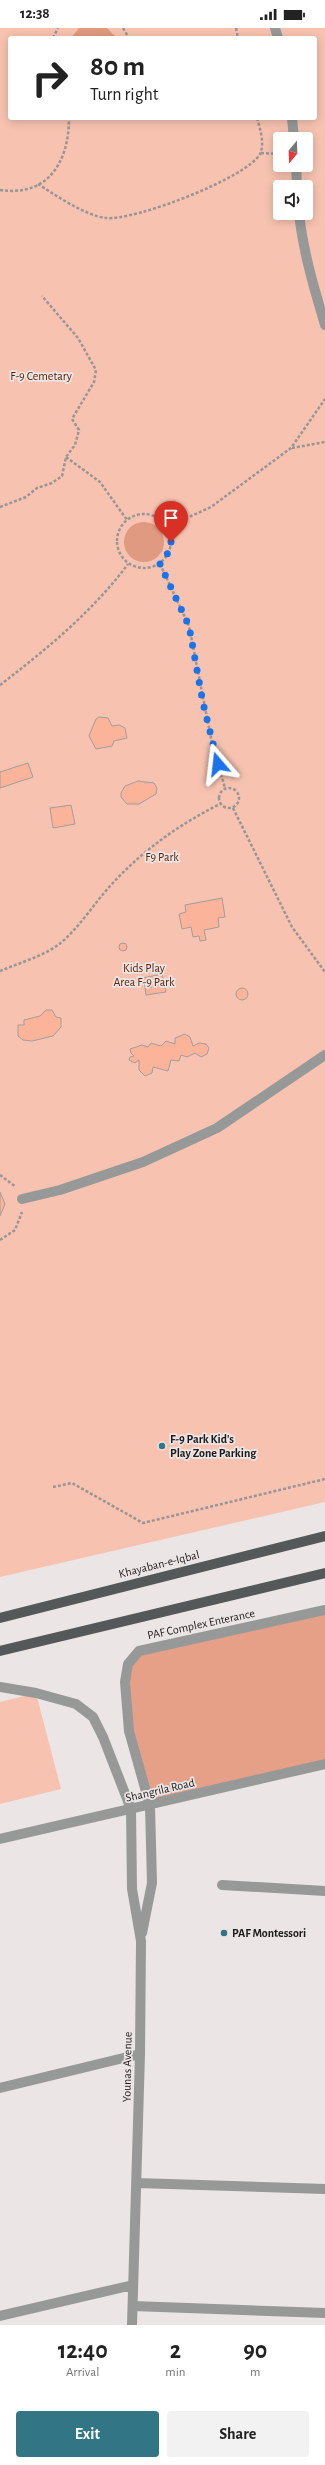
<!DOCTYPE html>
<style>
body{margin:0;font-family:"Alegreya Sans",sans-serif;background:#f2f2f2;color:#222;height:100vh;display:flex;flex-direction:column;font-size:15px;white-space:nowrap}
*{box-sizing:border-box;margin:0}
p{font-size:13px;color:#767676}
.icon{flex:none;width:22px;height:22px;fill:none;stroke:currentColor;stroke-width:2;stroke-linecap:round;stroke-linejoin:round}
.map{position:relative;height:2297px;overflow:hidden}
.panel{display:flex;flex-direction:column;background:#fff;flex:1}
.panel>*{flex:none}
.hud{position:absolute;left:8px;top:8px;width:309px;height:84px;border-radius:4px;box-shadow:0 2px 10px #0003;background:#fff;color:#222;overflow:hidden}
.needle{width:26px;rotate:199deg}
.controls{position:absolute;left:273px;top:104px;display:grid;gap:8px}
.controls a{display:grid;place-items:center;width:40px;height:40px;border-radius:4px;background:#fff;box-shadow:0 2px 10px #0003;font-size:20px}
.pin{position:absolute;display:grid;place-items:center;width:34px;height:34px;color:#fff;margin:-41px -17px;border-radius:50% 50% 50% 0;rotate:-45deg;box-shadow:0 0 4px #0007}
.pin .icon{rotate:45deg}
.me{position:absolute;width:44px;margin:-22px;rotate:343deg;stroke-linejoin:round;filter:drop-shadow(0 0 3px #0008)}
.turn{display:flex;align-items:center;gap:14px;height:84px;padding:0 16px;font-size:18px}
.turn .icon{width:52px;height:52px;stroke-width:2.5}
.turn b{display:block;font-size:28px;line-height:34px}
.eta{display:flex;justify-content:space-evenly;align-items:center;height:68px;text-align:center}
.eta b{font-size:24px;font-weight:700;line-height:28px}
.primary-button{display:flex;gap:8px;margin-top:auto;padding:8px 16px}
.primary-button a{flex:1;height:46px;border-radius:4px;background:#327686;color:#fff;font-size:16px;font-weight:700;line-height:46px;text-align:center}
.primary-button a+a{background:#f2f2f2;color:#222}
.status{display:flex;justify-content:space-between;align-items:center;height:28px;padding:0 20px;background:#fff;direction:ltr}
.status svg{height:11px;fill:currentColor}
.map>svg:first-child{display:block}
</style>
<div class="status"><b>12:38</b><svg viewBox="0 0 49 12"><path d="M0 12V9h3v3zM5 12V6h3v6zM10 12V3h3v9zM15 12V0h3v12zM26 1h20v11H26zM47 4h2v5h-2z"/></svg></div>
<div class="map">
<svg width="325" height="2297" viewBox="0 0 325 2297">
<rect width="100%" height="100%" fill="#ebe6e5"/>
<!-- green -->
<path fill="#f7c3b0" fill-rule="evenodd" d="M0,0H325V1474L0,1549ZM10,10H315V90H10ZM280,111H306V137H280ZM280,159H306V185H280Z
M36,1665L61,1761L0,1776V1674Z"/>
<!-- forest -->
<path fill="#e6a087" d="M325,1582V1736L150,1778L129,1703L128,1636L139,1623Z"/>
<!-- water -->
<path fill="#df9a81" d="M79,0H107L117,10H71Z
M124 514a20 20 0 1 1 40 0a20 20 0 1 1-40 0Z"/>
<!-- building -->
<path fill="#fbb49a" stroke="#a19d9b" d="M99,689L108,690L112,698L119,697L125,700L127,710L114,713L112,718L96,721L89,708L96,691Z
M28,735L33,749L0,760V744Z
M138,753L154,755L157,760L156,766L139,776H127L121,769V765L125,758Z
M71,777L75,796L53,800L50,780Z
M222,870L225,889L218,890L219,899L204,902L206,912L200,913L199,908L193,909L191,899L182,901L179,886L186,884L185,877Z
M119 919a4 4 0 1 1 8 0a4 4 0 1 1-8 0Z
M162,946L164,955L157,957H164L166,964L146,967L145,960L152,959H145L143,950Z
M236 966a6 6 0 1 1 12 0a6 6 0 1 1-12 0Z
M46,982H52L56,989L61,990V999L53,1008L32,1013L23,1012L18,1008V997H24V992L40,988Z
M185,1006L190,1009L193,1018L199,1015L206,1016L209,1020L207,1026L201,1029L195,1025L187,1029L181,1027L179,1033L171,1032L168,1043L153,1039L152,1045L145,1048L139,1042V1032L135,1035L129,1032L130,1029L134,1028L131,1025L130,1021L142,1017L148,1019L151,1015L161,1018L166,1013L175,1016V1010Z
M0,1164L5,1176L0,1188Z"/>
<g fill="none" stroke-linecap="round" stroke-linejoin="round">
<!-- path -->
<path stroke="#989594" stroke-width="2.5" stroke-dasharray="3 2" stroke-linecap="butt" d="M123,0L129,10
M236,0L238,10
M53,10L58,0
M261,125L280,126
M38,156C55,167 86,188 106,190C134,193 247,150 260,126C265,116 260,100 257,90
M0,162C48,169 69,134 69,90
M292,420L325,414
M66,429L100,454L127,492
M0,479L26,469L37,460L52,455L62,448L66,429L75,417L79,402L72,391L94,354L96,342L78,310L42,268
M117 513a27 27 0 1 1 54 0a27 27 0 1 1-54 0Z
M167,499L211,479L291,420L325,371
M160,536L189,598L212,715L225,760
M0,657C47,621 93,583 128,536
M219 770a10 10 0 1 1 20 0a10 10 0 1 1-20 0Z
M233,780L292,899L325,944
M0,943C19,935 41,929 58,917C77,903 95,874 111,857C142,823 178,797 220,776
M0,1147L16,1159
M0,1212L15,1202L22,1184
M53,1459L72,1455L143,1495L325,1451"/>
<!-- minor -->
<path stroke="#979999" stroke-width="10" d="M275,0L278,10
M292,90L294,111
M296,137L297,159
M299,185C303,223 314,260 325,297
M22,1171L60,1162L143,1134L217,1100L325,1027
M0,1659L36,1665L76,1676L93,1689L103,1709L131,1781L132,1861L141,1913L140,2026L132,2297
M0,1811L325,1736
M222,1857L325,1863
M142,1905L152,1855L150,1778L129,1703L125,1654L128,1636L139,1623L325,1582
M0,2060L140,2026
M137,2155L325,2161
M133,2278L325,2285
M0,2288L133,2257"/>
<!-- major -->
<path stroke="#555859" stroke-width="10" d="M0,1590L325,1508
M0,1623L325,1545"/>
</g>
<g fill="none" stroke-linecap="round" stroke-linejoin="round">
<!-- route -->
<path stroke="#1a73e8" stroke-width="7" stroke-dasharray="0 12.6" d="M171,514L170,522L160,536L189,598L203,675L218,736"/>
</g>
<!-- markers -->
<g fill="#327686" stroke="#ebe6e5" stroke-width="1.5">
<circle cx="162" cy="1418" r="4"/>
<circle cx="224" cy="1905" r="4"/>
</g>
<g text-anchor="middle" stroke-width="3.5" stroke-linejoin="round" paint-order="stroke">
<!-- park labels -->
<g font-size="12" fill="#5d2006" stroke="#ebe6e5">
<text x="41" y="352">F-9 Cemetary</text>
<text x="162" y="833">F9 Park</text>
<text x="144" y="944">Kids Play<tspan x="144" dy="14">Area F-9 Park</tspan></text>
</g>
<!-- poi labels -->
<g font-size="12" font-weight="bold" fill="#1d1b1b" stroke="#ebe6e5" text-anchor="start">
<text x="170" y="1415">F-9 Park Kid's<tspan x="170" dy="14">Play Zone Parking</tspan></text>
<text x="232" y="1909">PAF Montessori</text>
</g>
<!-- street labels -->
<g font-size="12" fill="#1d1b1b" stroke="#ebe6e5">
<text transform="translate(159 1536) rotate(-14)" y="4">Khayaban-e-Iqbal</text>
<text transform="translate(201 1596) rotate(-12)" y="4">PAF Complex Enterance</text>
<text transform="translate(160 1762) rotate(-13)" y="4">Shangrila Road</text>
<text transform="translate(127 2039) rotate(-89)" y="4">Younas Avenue</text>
</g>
</g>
</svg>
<div class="controls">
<a><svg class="needle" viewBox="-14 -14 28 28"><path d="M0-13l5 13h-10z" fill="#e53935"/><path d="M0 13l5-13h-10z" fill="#767676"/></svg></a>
<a><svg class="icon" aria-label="sound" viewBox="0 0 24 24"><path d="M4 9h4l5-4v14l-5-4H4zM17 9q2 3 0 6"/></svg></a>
</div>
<div class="pin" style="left:171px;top:514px;background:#d93025"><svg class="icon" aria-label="arrive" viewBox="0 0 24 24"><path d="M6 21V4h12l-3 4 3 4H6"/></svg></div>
<svg class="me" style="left:218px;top:736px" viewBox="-20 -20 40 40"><path d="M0-17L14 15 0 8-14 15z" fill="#1a73e8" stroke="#fff" stroke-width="4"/></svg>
<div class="hud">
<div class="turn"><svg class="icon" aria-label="right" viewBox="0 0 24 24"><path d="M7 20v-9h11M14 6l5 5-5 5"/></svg><div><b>80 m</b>Turn right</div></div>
</div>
</div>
<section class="panel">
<div class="eta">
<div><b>12:40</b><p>Arrival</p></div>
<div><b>2</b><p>min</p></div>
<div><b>90</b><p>m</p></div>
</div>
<div class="primary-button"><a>Exit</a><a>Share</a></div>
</section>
